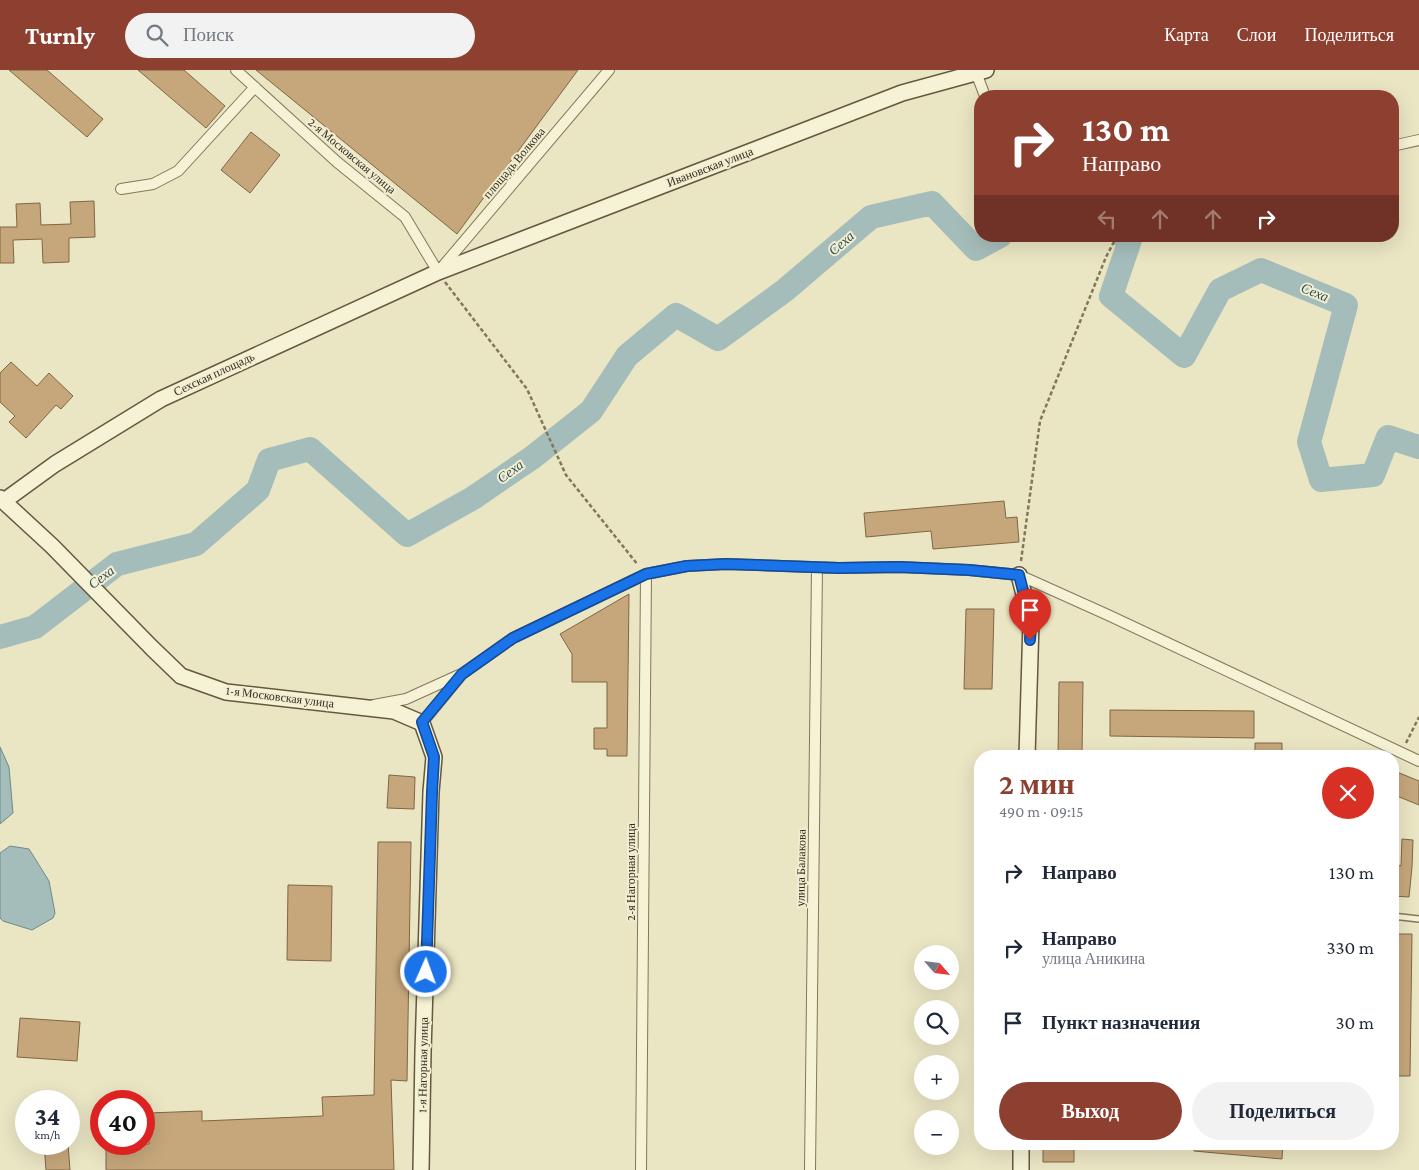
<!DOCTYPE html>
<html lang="ru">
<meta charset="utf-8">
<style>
body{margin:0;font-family:"Crimson Pro",serif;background:#f2f2f3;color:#1f2937;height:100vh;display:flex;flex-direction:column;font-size:19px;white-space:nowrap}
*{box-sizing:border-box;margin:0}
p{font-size:16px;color:#747a83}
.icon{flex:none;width:28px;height:28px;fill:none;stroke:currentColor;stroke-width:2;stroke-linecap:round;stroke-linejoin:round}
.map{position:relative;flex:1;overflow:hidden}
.drawer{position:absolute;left:974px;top:680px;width:425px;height:400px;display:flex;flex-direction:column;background:#fff;border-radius:20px;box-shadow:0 5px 20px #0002}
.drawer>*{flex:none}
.guide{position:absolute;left:974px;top:20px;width:425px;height:152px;border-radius:20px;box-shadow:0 5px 20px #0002;background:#8d3f30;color:#fff;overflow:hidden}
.needle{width:32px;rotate:118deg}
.buttons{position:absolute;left:914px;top:875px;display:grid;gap:10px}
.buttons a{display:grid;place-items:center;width:45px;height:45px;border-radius:50%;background:#fff;box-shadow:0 5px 20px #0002;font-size:25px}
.speed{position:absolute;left:15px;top:1020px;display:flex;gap:10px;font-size:25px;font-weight:700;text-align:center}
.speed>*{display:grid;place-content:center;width:65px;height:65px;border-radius:50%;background:#fff;box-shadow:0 5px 20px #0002;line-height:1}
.speed small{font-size:12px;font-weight:400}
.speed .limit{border:8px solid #d22;background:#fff;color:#111}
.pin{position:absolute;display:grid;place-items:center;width:42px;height:42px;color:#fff;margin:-51px -21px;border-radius:50% 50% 50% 0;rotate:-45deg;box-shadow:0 0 5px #0007}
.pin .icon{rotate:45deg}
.me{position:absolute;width:55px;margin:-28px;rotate:2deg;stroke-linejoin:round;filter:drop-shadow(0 0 4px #0008)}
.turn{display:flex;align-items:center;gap:18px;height:105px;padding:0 25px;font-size:22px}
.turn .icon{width:65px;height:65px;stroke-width:2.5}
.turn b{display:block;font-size:35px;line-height:42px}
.lanes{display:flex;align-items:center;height:48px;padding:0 25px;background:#0003;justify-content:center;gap:25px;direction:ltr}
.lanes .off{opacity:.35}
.round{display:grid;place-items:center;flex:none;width:52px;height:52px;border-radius:26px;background:#f2f2f3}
.head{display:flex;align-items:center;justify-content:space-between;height:85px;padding:0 25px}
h1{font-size:30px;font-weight:600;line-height:38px;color:#8d3f30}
.action{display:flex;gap:10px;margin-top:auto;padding:10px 25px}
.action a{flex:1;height:58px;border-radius:30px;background:#8d3f30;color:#fff;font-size:20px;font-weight:600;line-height:58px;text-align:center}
.action a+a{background:#f2f2f3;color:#1f2937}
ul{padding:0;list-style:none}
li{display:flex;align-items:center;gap:15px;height:75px;padding:0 25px}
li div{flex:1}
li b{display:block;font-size:19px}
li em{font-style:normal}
header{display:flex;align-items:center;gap:30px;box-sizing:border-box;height:70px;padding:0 25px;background:#8d3f30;color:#fff}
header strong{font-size:24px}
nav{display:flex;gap:28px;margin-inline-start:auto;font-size:18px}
.search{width:350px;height:45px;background:#f2f2f3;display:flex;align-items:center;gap:12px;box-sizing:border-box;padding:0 18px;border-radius:28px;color:#747a83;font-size:19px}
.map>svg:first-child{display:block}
</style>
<header>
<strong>Turnly</strong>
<div class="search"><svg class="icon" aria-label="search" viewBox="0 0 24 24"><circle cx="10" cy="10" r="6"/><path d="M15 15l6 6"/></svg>Поиск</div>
<nav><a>Карта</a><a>Слои</a><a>Поделиться</a></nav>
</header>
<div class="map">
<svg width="1419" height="1100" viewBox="0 0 1419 1100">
<rect width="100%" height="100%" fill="#eae5c3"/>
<!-- water -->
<path fill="#a5bdba" stroke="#6d8b88" d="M0,677L9,697L13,743L0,754Z
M10,776L29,779L49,811L55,843L53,848L32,860L3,851L0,848V783Z"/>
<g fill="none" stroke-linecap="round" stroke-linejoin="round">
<!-- river -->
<path stroke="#a5bdba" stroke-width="24" d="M1123,166L1130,170L1111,226L1184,286L1220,220L1261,200L1346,235L1309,372L1321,410L1373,405L1388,367L1419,377
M0,567L35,557L117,494L196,474L258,420L269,390L310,379L407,465L473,428L533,387L591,341L627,286L676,245L718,269L784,221L871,147L932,133L976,179L1000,166"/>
</g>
<!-- building -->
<path fill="#c6a77c" stroke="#806643" d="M9,0H47L103,49L87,67Z
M138,0H184L225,36L206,58Z
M256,0H578L457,164Z
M251,62L280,85L250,123L221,100Z
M94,131L95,167L69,168V192L43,193L42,169L13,170L14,193H0V157H17L16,134L40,133L41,155L71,154L70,132Z
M11,292L37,316L49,303L73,326L61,339L56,335L26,368L9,352L15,346L0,332V303Z
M1004,431L1006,448L1017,447L1019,472L933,479L931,461L866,467L864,443Z
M629,524L627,686H607V679H594V658H607V612H572V584L560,564Z
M966,539H994L992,619H964Z
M1059,612H1083L1082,686H1058Z
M1110,640L1254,641V668L1110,666Z
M1255,673H1282V686H1255Z
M1392,700L1419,711V735L1392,724Z
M389,705L415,707L414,739L387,738Z
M1402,769L1413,770L1412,797L1409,827L1392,826V795L1401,796Z
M378,772H411L407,1011L391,1010L394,1100H106V1074H149L148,1043L202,1041V1051L323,1046L322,1027L374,1025Z
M288,815L332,816L331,891L287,890Z
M1392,864H1412L1410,1006H1392Z
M20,948L80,952L77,991L17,987Z
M44,1074H68L70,1100H46Z
M1043,1074H1074V1092H1043Z
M1194,1074H1283L1282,1089L1194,1081Z"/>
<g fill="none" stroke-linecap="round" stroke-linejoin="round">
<defs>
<path id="lane" d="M1392,846L1419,849"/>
<path id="street" d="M236,0L337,92L405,147L438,202L609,0
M975,0L985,26
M1392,76L1419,70
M121,119L153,114L178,101L255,17
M374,635L406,629L459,605
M422,653L462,604L513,568L646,504L687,496L726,494L839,498L899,497L969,500L1019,505L1108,545L1419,691
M641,1100L646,504
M810,1100L817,497"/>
<path id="secondary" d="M0,428L52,476L152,578L181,606L226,622L394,641L422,653L434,687L431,722L423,982L421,1100
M4,431L55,394L161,329L438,202L902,23L986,0
M1019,505L1031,552L1027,686
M1021,1100V1074"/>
</defs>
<!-- lane casing -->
<use href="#lane" stroke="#83775b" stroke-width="8"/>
<!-- street casing -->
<use href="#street" stroke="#83775b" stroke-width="12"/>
<!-- secondary casing -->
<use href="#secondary" stroke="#65583e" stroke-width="18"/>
<!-- path -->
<path stroke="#83775b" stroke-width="2.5" stroke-dasharray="4 2.5" stroke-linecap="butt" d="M445,212L527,319L566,405L638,495
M1021,491L1040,351L1106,187L1117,166
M1406,673L1419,647"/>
<!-- lane -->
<use href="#lane" stroke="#f6f2d5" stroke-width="5"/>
<!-- street -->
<use href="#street" stroke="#f6f2d5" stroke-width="10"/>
<!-- secondary -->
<use href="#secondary" stroke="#f6f2d5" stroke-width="15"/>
</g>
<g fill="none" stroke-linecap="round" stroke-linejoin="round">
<defs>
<path id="route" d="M426,902L432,722L434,687L422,652L462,604L513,568L646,504L687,496L726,494L839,498L899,497L969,500L1019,505L1031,552L1030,570"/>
</defs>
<!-- route casing -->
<use href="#route" stroke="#114b97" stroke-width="12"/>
<!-- route -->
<use href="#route" stroke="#1a73e8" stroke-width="9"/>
</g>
<g text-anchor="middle" stroke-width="4" stroke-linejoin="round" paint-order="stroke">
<!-- street labels -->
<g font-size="12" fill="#342c1e" stroke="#f2eed2">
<text transform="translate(352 86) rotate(40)" y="4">2-я Московская улица</text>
<text transform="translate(514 93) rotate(-50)" y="4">площадь Волкова</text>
<text transform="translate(710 97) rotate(-21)" y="4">Ивановская улица</text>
<text transform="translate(214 304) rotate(-25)" y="4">Сехская площадь</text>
<text transform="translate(280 627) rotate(7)" y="4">1-я Московская улица</text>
<text transform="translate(801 798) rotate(-89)" y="4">улица Балакова</text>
<text transform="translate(631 802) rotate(-90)" y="4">2-я Нагорная улица</text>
<text transform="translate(423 995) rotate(-89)" y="4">1-я Нагорная улица</text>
</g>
<!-- water labels -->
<g font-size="14" font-style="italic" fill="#2f4f53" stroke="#f2eed2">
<text transform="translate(841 173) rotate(-41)" y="5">Сеха</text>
<text transform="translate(1315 222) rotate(22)" y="5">Сеха</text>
<text transform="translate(510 401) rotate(-36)" y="5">Сеха</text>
<text transform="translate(101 507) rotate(-37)" y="5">Сеха</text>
</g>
</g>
</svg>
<div class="buttons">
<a><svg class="needle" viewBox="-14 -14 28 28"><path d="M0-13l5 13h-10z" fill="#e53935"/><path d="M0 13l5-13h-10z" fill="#747a83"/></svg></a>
<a><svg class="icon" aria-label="search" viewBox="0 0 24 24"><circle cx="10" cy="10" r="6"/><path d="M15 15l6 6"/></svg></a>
<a>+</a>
<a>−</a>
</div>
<div class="speed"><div>34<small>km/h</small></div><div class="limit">40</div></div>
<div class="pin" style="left:1030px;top:570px;background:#d93025"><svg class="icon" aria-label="arrive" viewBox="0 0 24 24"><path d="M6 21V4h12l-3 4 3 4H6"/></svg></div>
<svg class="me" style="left:426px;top:902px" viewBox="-20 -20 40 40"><circle r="17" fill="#1a73e8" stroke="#fff" stroke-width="3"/><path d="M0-11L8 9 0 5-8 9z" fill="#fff"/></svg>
<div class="guide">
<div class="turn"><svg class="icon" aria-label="right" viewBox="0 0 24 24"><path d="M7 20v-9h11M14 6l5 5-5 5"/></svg><div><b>130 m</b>Направо</div></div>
<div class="lanes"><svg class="icon off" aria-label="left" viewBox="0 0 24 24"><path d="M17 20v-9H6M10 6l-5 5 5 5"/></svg><svg class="icon off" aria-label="ahead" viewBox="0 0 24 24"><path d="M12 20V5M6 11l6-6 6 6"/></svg><svg class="icon off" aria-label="ahead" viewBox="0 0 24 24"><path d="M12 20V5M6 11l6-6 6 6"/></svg><svg class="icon" aria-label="right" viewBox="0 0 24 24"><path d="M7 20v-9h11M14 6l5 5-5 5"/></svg></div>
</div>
<section class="drawer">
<div class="head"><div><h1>2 мин</h1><p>490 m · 09:15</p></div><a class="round" style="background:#d93025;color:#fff"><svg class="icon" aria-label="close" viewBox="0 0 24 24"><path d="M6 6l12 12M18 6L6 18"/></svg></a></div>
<ul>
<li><svg class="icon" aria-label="right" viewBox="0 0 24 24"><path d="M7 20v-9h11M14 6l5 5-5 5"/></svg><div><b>Направо</b></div><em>130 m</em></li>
<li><svg class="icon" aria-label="right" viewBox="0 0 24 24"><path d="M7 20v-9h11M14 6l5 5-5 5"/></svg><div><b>Направо</b><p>улица Аникина</p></div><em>330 m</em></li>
<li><svg class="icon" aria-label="arrive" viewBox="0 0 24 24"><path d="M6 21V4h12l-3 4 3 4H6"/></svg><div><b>Пункт назначения</b></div><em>30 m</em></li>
</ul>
<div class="action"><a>Выход</a><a>Поделиться</a></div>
</section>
</div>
